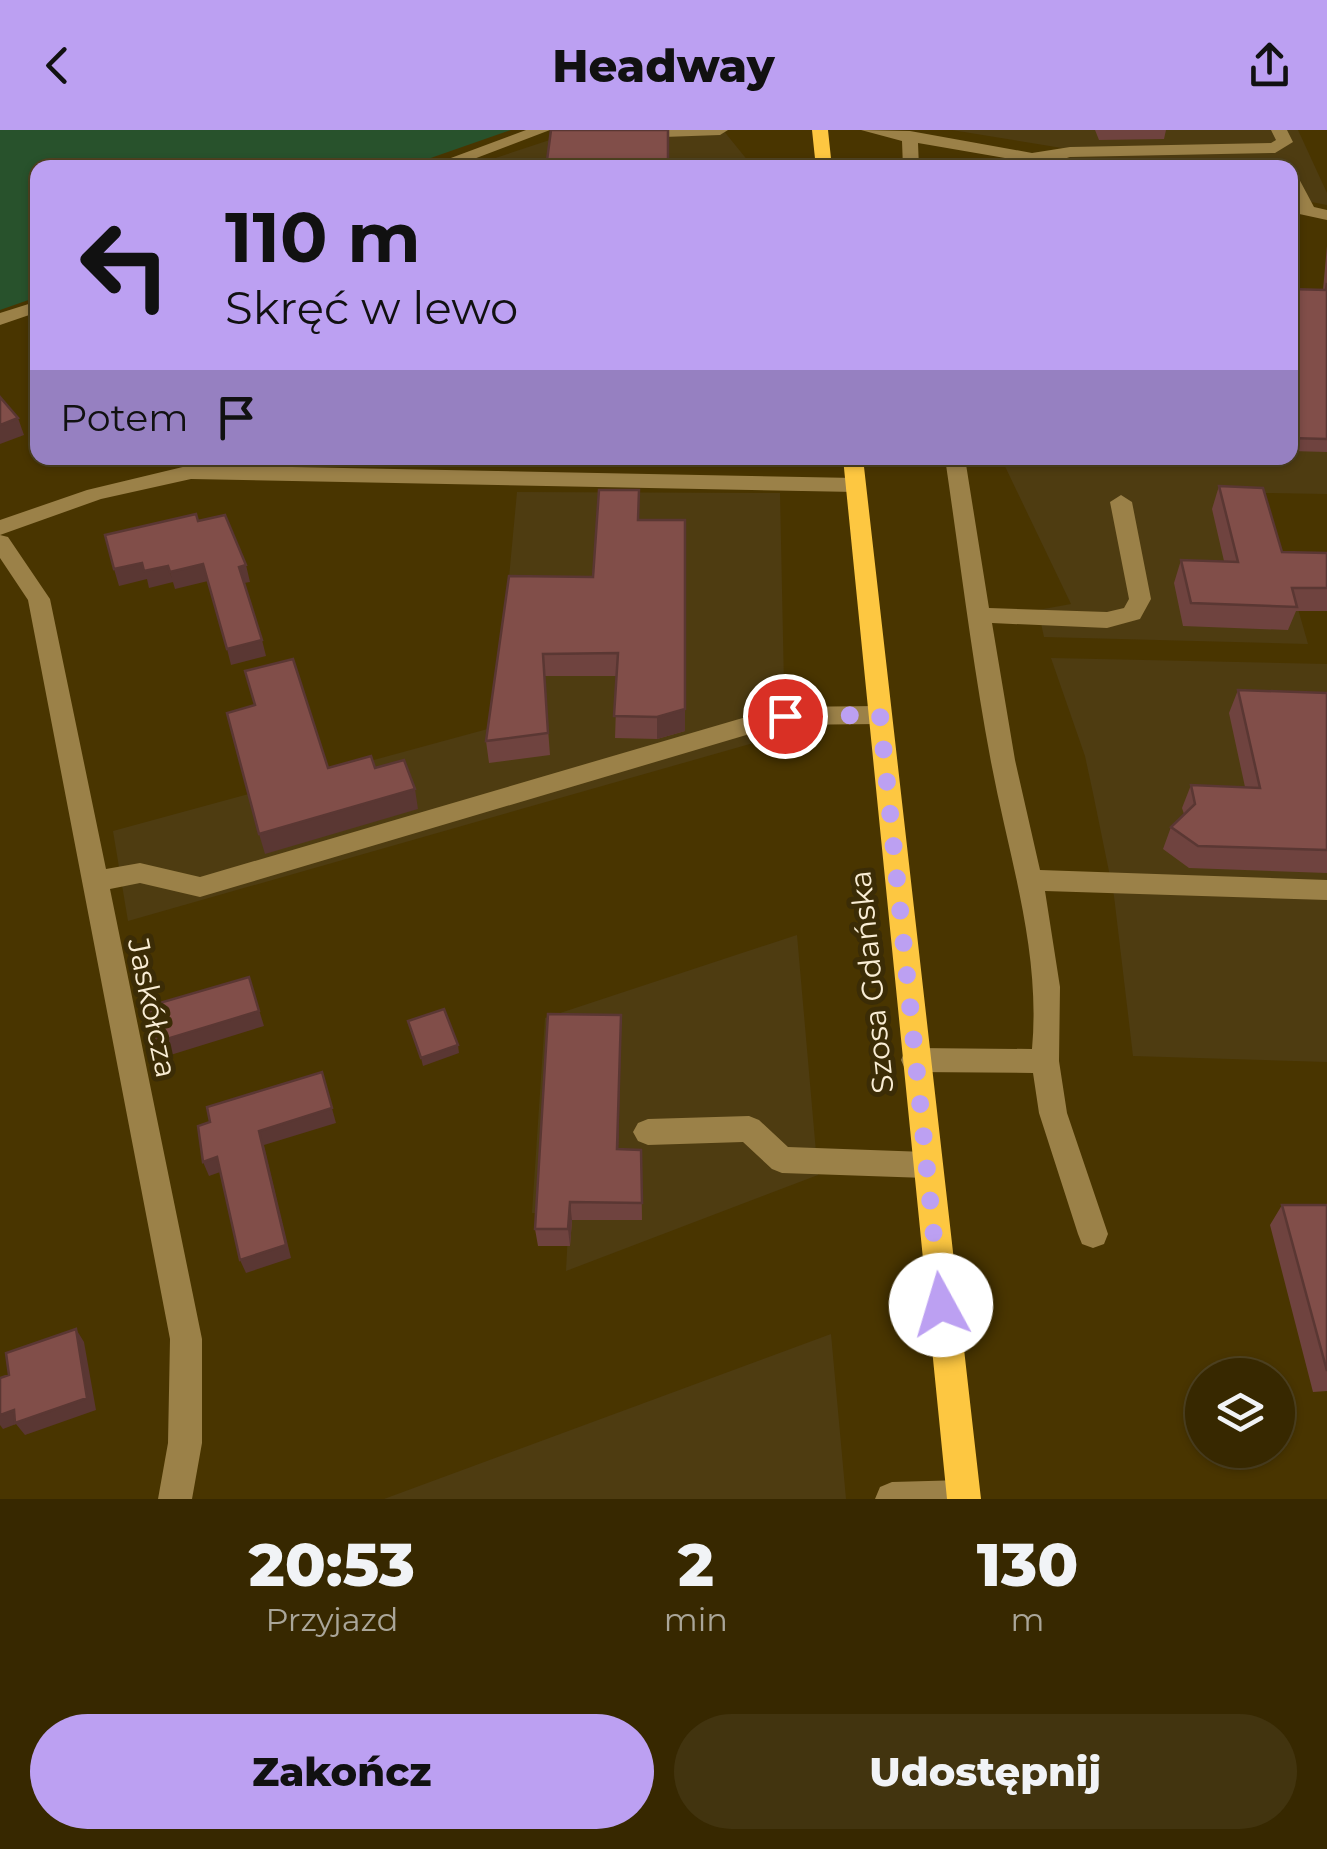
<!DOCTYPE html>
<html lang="pl">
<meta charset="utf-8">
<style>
body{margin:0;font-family:Montserrat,sans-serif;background:#42340f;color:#f1f3f6;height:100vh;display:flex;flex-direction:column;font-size:38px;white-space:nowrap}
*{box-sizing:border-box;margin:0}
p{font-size:32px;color:#aaa699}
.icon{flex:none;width:55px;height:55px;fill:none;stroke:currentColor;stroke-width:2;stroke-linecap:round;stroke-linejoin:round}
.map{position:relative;height:1369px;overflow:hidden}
.panel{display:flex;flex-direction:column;background:#372800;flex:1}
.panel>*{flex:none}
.top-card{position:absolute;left:30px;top:30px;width:1268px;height:305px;border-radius:20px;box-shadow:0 2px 8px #0004,0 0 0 2px #514422;background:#bca0f2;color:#111;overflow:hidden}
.buttons{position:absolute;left:1185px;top:1228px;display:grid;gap:20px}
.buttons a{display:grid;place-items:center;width:110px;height:110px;border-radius:50%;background:#372800;box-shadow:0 2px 8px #0004,0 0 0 2px #514422;font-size:50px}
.pin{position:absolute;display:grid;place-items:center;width:85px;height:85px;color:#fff;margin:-42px;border:5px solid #fff;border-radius:50%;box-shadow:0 2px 10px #0007}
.me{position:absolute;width:110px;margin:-55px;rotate:354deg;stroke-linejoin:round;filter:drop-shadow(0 0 8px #0008)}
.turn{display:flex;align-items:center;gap:35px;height:210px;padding:0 30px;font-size:45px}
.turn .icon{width:130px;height:130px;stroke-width:2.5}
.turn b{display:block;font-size:70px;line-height:85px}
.then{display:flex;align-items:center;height:95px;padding:0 30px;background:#0003;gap:20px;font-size:38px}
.eta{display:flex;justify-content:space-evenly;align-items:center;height:170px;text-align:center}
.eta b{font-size:60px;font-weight:800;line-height:70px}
.action{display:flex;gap:20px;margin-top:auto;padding:20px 30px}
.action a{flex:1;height:115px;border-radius:60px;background:#bca0f2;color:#111;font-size:40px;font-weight:800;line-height:115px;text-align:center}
.action a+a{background:#42340f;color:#f1f3f6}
header{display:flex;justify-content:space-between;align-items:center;height:130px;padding:0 30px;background:#bca0f2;color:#111;font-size:45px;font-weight:800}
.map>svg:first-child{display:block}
</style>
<header><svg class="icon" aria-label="back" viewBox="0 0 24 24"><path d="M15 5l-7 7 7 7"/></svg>Headway<svg class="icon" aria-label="share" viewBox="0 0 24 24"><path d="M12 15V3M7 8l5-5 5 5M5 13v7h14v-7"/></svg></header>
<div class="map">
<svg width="1327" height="1369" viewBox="0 0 1327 1369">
<rect width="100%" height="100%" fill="#493500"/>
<!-- built -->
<path fill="#4e3c11" d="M580,0H723L753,37L465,38Z
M952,0H1298L1327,63V75L1290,68V38L1124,37L1070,28L1062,18Z
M1290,214L1327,215V364L1265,363L1308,514L1044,507L1038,480L1071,474L1001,328H1290Z
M419,328H782V336L534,330Z
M517,362L780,363L785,604L128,791L113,701L495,597Z
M1051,528L1327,534V932L1133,926L1114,766L1093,663L1085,626Z
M797,805L818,1045L566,1141L569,1083H532L545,888Z
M831,1204L846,1369H384Z"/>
<!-- green -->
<path fill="#28522c" d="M0,0H511L405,37L38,38L37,167L0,180Z"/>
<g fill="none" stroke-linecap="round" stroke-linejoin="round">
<!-- path -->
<path stroke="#9a8962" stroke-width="5" stroke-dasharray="1 5" stroke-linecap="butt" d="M882,332H929"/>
<!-- minor -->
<path fill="#9b8148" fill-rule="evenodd" d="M526,0H550L450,38H424Z
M629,0H728L720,5L635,8L629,6Z
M861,0L910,1L1032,23L1070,17L1271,13L1276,10L1271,0H1287L1293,12L1275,23L1070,27L1045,35L918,13L919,38H903L902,11Z
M1290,42L1298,47L1314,77L1327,80V90L1290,82V72L1294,73L1290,64Z
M38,171V182L0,195V183Z
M945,328H965L989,478L1107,482L1124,478L1129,469L1110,372L1121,365L1132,372L1151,469L1140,489L1107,498L992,493L1015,630L1040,740L1327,750V770L1045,761L1060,857L1059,931L1067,983L1108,1104L1104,1114L1093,1118L1082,1114L1078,1104L1039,983L1033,943L915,942L905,939L901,930L905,921L915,918L1032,919C1041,820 1009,728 991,632C972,531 960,429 945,328Z
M191,335L856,348L866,355L856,362L191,349L101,369L0,405L8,407L50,469L106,739L140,733L200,747L780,577L880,576L892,585L880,594L780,595L200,767L140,753L110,759L202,1209V1313L192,1369H158L168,1313L170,1209L28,470L0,428V390L87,360Z
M749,986L759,990L788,1017L926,1022L936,1026L941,1035L936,1044L926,1048L782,1043L772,1039L743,1012L648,1015L638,1011L633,1002L638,993L648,989Z
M964,1350L976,1355L980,1369H875L880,1357L892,1352Z"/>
<!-- major -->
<path fill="#fdc741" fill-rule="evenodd" d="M812,0H828L832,38H816Z
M843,328H863L981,1369H947Z"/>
</g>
<!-- wall -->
<path fill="#6f433f" d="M1095,0H1166L1164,9L1099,10Z
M1327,116V322L1290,321V159L1323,160Z
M742,328H783L782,336L743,335Z
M1219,356L1282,422L1327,423V481H1296L1288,500L1183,496L1174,453L1181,430L1224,431L1212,379Z
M639,390L685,601L657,609L615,608L617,546H544L550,625L489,633L486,611L593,447Z
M1238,560L1327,563V743L1189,738L1163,719L1171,697L1184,684L1182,678L1191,655L1245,657L1229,583Z
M621,885L618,1019L641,1020L642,1090H572L570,1116H538L535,1099Z
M1282,1075H1327V1261L1313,1262L1270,1095Z"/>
<!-- shaded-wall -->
<path fill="#5a3733" d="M18,288L24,305L0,314V295Z
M142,433L168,436L173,452L149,458L147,449L119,456L114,439Z
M203,434L208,451L175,459L170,442Z
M246,435L250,452L244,453L239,437Z
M262,510L266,526L231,535L227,519Z
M685,579V601L657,609V587Z
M415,659L418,679L265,724L259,704Z
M249,847L264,896L164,927L157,912Z
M621,885V904L618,1037L617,1019Z
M458,915L459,923L423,936L421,928Z
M322,942L336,993L264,1015L291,1128L246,1143L240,1130L259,1001Z
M217,1027L223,1041L209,1046L203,1032Z
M570,1072L572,1090L570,1116L568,1099Z
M76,1199L84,1212L96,1280L25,1305L16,1294L3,1299L0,1295V1285Z"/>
<!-- building -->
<path fill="#814e49" stroke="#5a3733" stroke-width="2.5" d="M551,0H668V38H546Z
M1327,153V309L1290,308V159L1326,160Z
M0,267L18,288L0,295Z
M1219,356L1263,358L1282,422L1327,423V458H1292L1297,477L1191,473L1181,430L1238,432Z
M599,360H639L638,390H685V579L657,587L614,586L618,523L543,524L548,603L486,611L509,446L593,447Z
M196,384L198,391L225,385L246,435L239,437L262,510L227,519L203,434L170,442L168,436L144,441L142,433L114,439L105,405Z
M293,529L328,638L371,626L375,638L404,630L415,659L259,704L227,583L255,575L245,541Z
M1238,560L1327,563V720L1198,716L1171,697L1195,674L1191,655L1260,658Z
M249,847L259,881L157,912L149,876Z
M444,879L458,915L421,928L408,891Z
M548,884L621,885L617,1019L641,1020L642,1073L570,1072L568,1099H535Z
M322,942L332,978L259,1001L286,1115L240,1130L217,1027L203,1032L198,996L210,992L207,977Z
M1282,1075H1327V1241Z
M76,1199L87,1268L15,1293L14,1280L0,1285V1248L9,1245L6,1223Z"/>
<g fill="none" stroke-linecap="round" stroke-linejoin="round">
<!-- route -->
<path stroke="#bca0f2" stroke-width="18" stroke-dasharray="0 32.4" d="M785,586L880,585L941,1175"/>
</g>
<g text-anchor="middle" stroke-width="10" stroke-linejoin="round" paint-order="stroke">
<!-- street labels -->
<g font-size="30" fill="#f9edd5" stroke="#3b2c06">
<text transform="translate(872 852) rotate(-96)" y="10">Szosa Gdańska</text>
<text transform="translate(152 878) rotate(78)" y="10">Jaskółcza</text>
</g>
</g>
</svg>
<div class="buttons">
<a><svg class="icon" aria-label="layers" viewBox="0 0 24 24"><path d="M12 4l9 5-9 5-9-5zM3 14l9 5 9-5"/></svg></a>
</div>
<div class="pin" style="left:785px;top:586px;background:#d93025"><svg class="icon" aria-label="arrive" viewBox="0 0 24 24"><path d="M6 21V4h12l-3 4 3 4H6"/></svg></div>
<svg class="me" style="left:941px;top:1175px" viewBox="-20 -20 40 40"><circle r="19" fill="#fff"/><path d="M0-13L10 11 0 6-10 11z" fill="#bca0f2"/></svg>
<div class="top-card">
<div class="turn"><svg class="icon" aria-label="left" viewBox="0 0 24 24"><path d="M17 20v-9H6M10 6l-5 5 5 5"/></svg><div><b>110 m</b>Skręć w lewo</div></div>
<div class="then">Potem<svg class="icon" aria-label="arrive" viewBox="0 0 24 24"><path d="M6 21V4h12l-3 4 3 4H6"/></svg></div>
</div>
</div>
<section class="panel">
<div class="eta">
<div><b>20:53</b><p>Przyjazd</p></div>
<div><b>2</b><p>min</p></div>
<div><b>130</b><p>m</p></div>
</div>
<div class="action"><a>Zakończ</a><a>Udostępnij</a></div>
</section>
